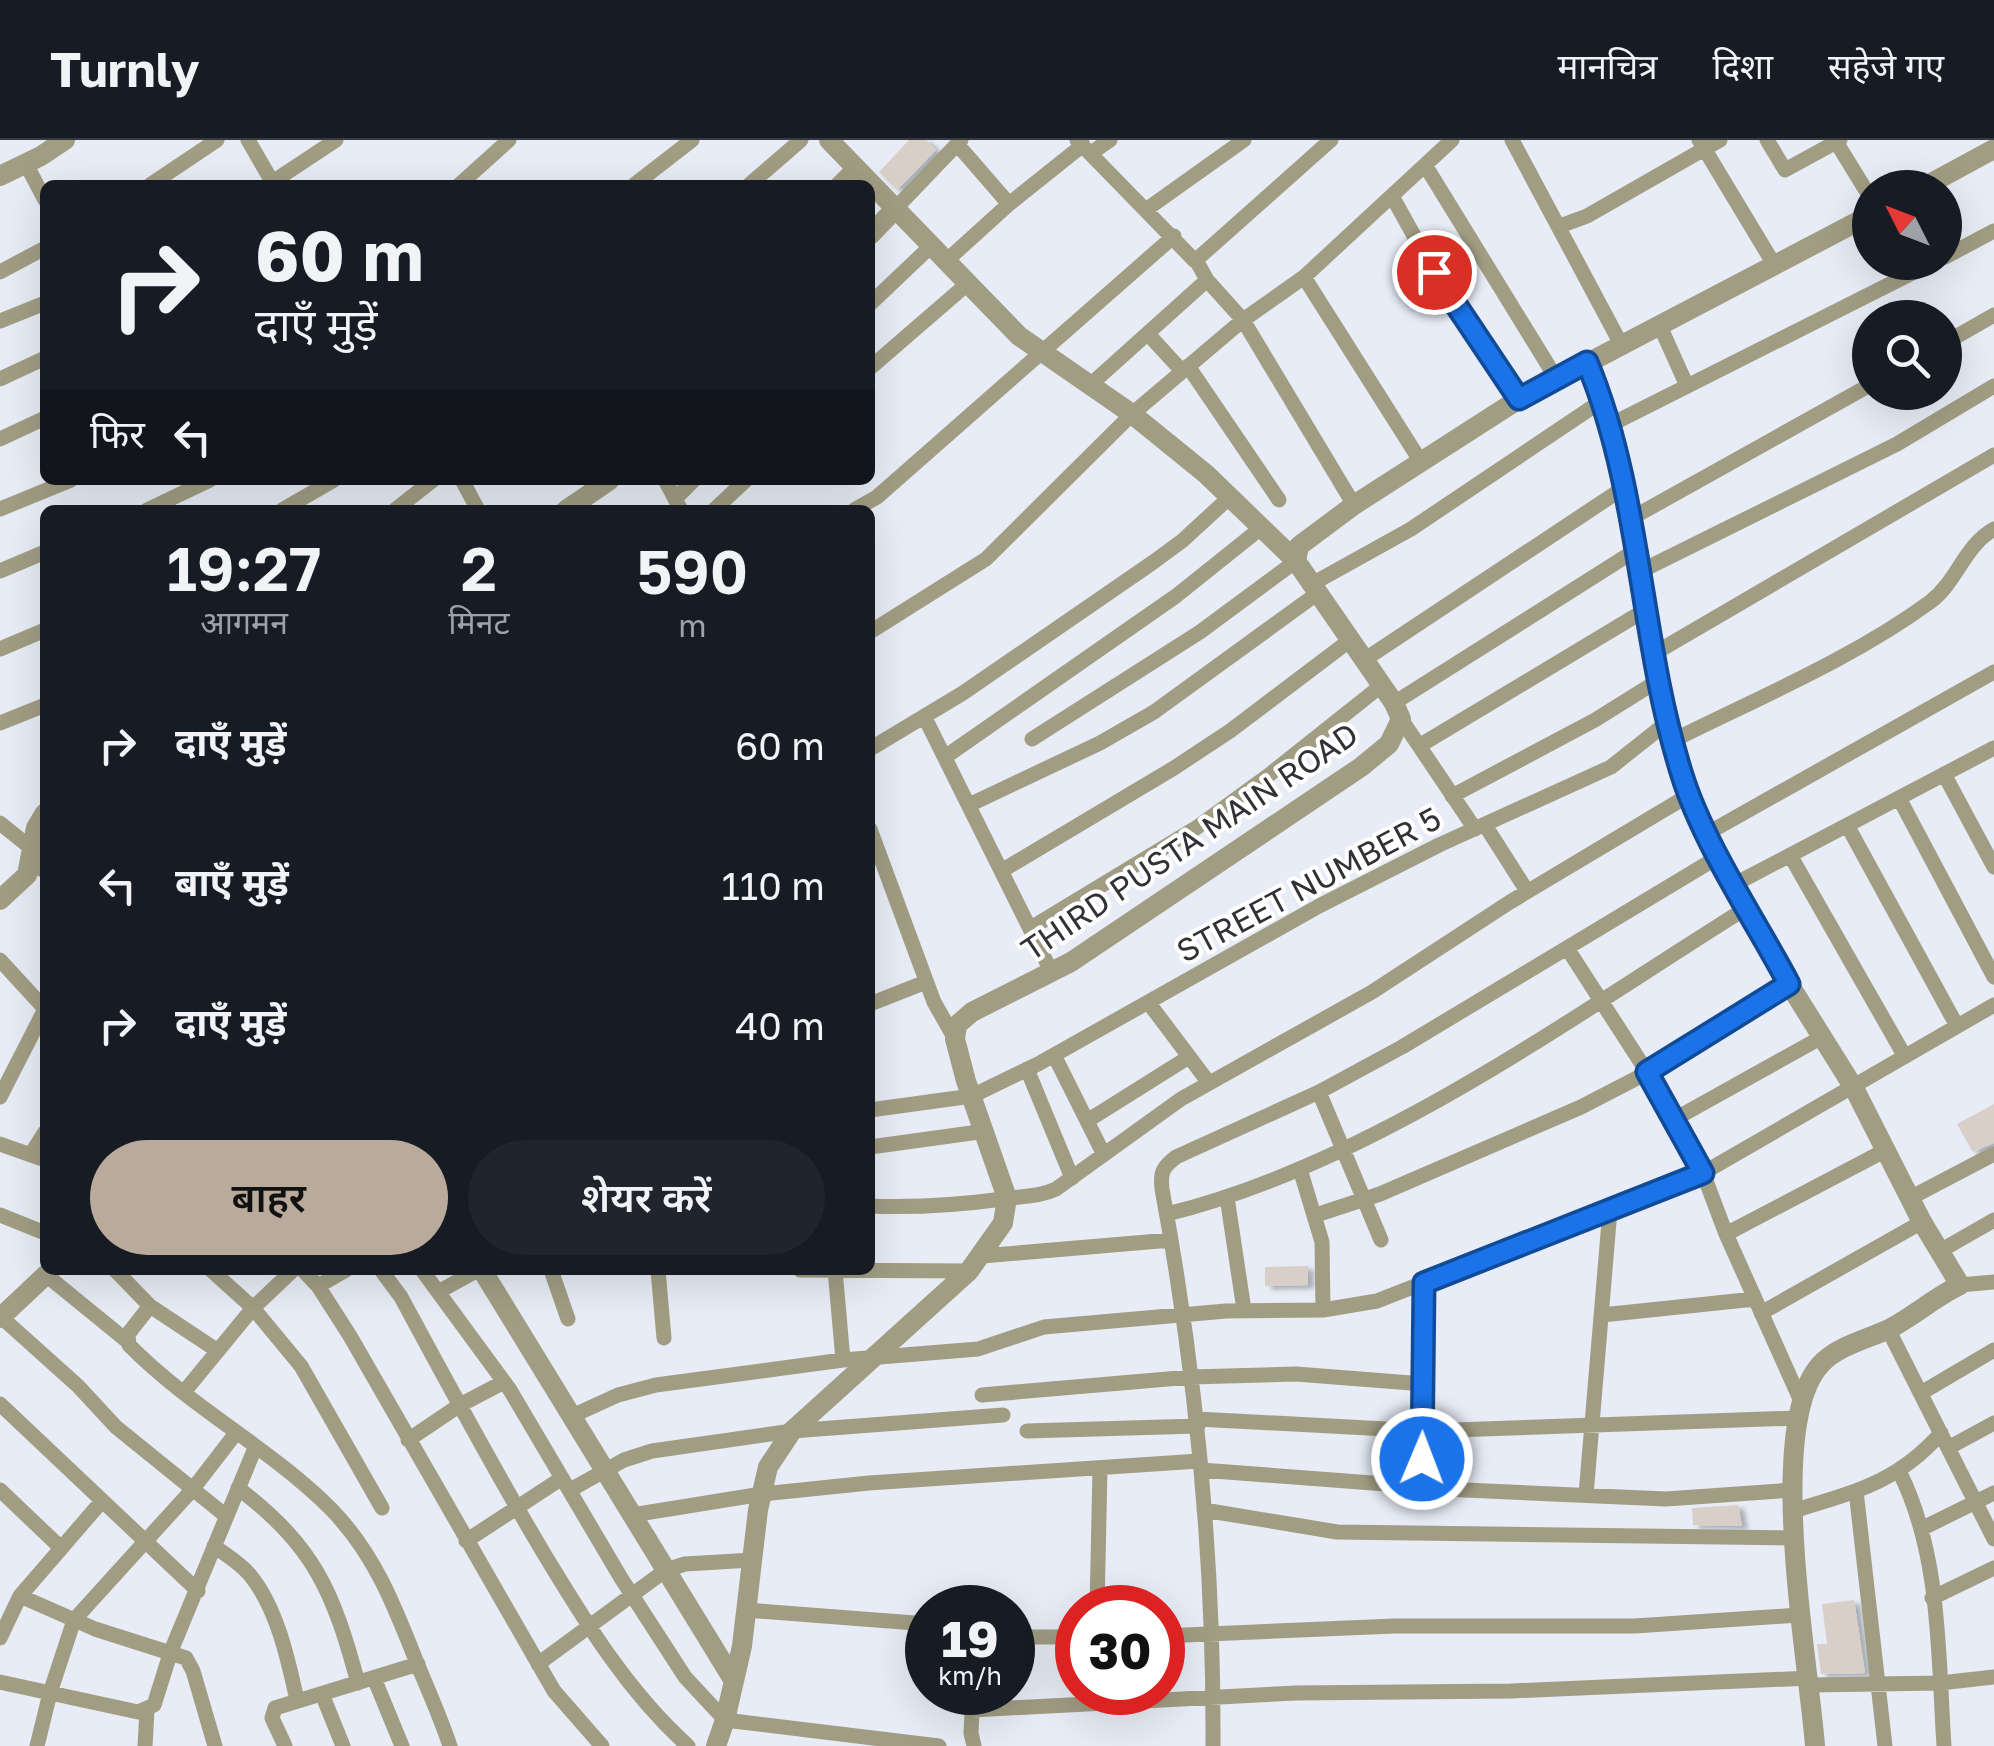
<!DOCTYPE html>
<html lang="hi">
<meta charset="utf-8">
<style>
body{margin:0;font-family:"Golos Text","Noto Sans Devanagari",sans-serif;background:#20242c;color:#f1f3f6;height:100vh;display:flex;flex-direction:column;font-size:38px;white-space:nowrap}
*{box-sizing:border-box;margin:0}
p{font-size:32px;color:#9ea1a6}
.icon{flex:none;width:55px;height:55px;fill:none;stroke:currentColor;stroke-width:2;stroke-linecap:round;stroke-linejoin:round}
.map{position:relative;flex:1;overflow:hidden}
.details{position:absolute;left:40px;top:365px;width:835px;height:770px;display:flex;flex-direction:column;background:#171b24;border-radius:15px;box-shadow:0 10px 40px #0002}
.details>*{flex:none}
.banner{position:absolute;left:40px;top:40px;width:835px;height:305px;border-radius:15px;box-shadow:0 10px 40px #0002;background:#171b24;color:#f1f3f6;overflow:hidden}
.needle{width:65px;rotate:312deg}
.controls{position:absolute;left:1852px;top:30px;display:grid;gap:20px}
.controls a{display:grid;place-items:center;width:110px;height:110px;border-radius:50%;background:#171b24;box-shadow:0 10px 40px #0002;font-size:50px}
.speed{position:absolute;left:905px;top:1445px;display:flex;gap:20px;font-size:50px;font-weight:700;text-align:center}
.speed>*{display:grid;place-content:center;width:130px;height:130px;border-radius:50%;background:#171b24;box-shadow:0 10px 40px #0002;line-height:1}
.speed small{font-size:25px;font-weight:400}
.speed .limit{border:15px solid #d22;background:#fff;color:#111}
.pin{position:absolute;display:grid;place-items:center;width:85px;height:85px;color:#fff;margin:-42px;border:5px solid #fff;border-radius:50%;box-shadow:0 2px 10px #0007}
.me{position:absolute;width:110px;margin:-55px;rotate:1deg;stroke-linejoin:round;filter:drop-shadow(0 0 8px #0008)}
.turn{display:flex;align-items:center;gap:35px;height:210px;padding:0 50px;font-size:45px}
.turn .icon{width:130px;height:130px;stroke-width:2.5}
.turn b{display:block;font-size:70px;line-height:85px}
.then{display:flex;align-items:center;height:95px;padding:0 50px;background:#0003;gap:20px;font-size:38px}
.eta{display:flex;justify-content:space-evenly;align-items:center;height:170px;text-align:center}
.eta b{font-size:60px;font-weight:600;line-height:70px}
.primary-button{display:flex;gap:20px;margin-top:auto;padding:20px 50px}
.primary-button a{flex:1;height:115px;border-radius:60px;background:#b9aa9b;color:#111;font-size:40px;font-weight:600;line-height:115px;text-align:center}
.primary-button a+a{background:#20242c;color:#f1f3f6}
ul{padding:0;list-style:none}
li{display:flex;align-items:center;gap:30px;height:140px;padding:0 50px}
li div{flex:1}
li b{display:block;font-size:38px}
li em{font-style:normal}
header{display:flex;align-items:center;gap:60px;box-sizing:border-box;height:140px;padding:0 50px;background:#171b24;border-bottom:2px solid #363941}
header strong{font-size:48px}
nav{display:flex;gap:55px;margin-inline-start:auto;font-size:35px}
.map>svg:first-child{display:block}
</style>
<header>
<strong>Turnly</strong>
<nav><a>मानचित्र</a><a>दिशा</a><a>सहेजे गए</a></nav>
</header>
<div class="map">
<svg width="1994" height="1606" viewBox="0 0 1994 1606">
<defs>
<filter id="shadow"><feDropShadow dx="6" dy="3.5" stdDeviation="2.5" flood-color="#0004"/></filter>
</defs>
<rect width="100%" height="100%" fill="#e7ecf6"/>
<!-- building -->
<path fill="#d8d0c8" filter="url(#shadow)" d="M909,0H926L936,10L897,50L879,32Z
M1994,964V1003L1973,1012L1957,984Z
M1308,1126V1145L1265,1146V1127Z
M1738,1365L1742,1386L1693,1385L1692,1368Z
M1854,1460L1865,1533L1821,1534L1817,1504H1827L1822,1464Z"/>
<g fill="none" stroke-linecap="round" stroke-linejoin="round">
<!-- minor -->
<path stroke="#a09d83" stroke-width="15" d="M248,0L274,45
M1077,0L1195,121
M1512,0L1622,206
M1699,0L1775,126
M1767,0L1785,30L1840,0
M1835,0L1870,57
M957,4L1009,64L1083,5
M1091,13L1110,0
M26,24L45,60
M1425,25L1556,238
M150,45L217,0
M268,45L336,0
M459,45L509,0
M634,45L692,0
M749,45L801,0
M837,45L855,27
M1392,56L1434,132L1519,259
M895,69L961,0
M1147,69L1244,0
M1560,86L1587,76L1720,0
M1945,117L1994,91
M945,122L1009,64
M0,132L45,108
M1304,137L1421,322
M1207,140L1243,180L1354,365
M870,164L930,107
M0,181L45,163
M1660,186L1687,246
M1148,194L1182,231
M1945,203L1994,175
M1188,226L1279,360
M870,228L966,145
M0,239L45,218
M1089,246L1207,140L1196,120L1331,0
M1612,284L1934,122
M0,299L45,278
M462,340L478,370
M665,340L681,370
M675,359L694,340
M0,369L71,340
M147,370L210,340
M282,370L334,340
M395,370L433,340
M714,370L746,340
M854,370L877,357L1174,96
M1630,379L1870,245
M0,431L45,412
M1641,431L1897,304L1994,246
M1312,444L1411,389L1603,260
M870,492L986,419L1132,274L1243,180L1304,137L1452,0
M0,509L45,490
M1655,513L1994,315
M1364,520L1625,347
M1394,563L1636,410
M925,578L1052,833
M1401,579L1475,689
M0,583L45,565
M1032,599L1200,492L1296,421
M1674,600C1760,557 1852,519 1930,462C1957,442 1964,406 1994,389
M1419,606L1647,469
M870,609L963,553L1152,423L1182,401L1231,356
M945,617L1176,456L1261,388
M1944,634L1994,727
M1452,656L1595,580L1659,540
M1899,658L1994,837
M969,665L1100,603L1154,572L1318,453
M0,683L31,708
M1485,685L1527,751
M1847,685L1957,886
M870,689L934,862L955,899
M1708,693L1994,532
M1790,715L1904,915
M30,724L45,731
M1003,730L1174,628L1230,591L1349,501
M1735,744L1994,608
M1031,788L1196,688L1269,635L1382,545
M1567,808L1647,932L1703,1033L1726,1094L1800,1259
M0,820L45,869
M1148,862L1209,943
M870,864L926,842
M1054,915L1103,1013
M1027,929L1072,1038
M1319,952L1381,1100
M0,957L45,869
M870,970L972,956L1038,924L1319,766L1439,705L1611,627L1669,581
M1673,980L1822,897
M1087,981L1189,917
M0,1004L45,1020
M870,1007L986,991
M31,1014L45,992
M1300,1029L1322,1102L1323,1170
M1227,1057L1244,1170
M1910,1058L1994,1014
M870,1066C915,1068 958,1065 1003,1059C1022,1056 1039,1057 1056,1049L1181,959L1372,852L1510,762L1689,655
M1167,1074C1374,1023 1568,879 1748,767
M0,1075L45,1093
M1316,1075L1380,1054L1581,967L1639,937L1789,844
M1726,1094L1886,1010
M1940,1111L1994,1080
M982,1116L1171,1100
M115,1130L150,1166L128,1194L129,1205C190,1267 270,1308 331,1369C376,1415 396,1470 419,1528C430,1554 441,1579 450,1606
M211,1130L253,1168L301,1226L382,1368
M303,1130L318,1146L350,1196L554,1551L602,1606
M381,1130L401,1157C448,1244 495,1332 546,1417C588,1486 628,1552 688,1606
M422,1130L510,1250L621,1438L685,1537L725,1580L939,1606
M551,1130L568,1179
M658,1130L664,1198
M800,1130L969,1131
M835,1130L843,1220
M46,1135L127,1201
M1960,1145L1994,1142
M318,1146L346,1130
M438,1152L478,1130
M150,1166L218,1211
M1761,1173L1922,1082
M1602,1175L1755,1159
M0,1176L78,1246L116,1287L226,1376
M1888,1189L1994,1399
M184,1252L253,1168L293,1130
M1921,1253L1994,1210
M982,1255L1191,1237L1296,1234L1424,1244
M0,1264L198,1451
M572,1276L618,1255L656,1245L843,1220L978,1209L1044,1187L1226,1171L1323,1170L1377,1161L1703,1033L1994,865
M1197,1279L1424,1291L1797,1278
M1027,1291L1198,1286
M408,1300L460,1265L504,1242
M1948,1308L1994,1283
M1201,1330L1465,1350L1666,1359L1793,1350
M1899,1331C1941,1414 1938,1515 1944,1606
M1421,1346L1424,1143
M238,1348C315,1407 333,1451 358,1543
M0,1350L60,1407
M570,1350L624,1320L652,1311L792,1291L1003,1275
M1856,1351L1885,1606
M1586,1355L1610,1070
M1204,1370L1337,1392L1794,1398
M1793,1371C1854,1352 1897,1343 1941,1293
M632,1375L762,1354L869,1343L1199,1321
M1921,1389L1994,1353
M466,1401L562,1338
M214,1406C226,1415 240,1423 250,1435C277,1468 288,1519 297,1560
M20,1456L95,1489L186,1518L193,1531L215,1606
M1932,1458L1994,1428
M1097,1468L1100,1329
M746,1470L928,1484
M1162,1496L1394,1486H1635L1799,1475
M1012,1497H1078
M0,1498L20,1456L102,1361
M538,1524L666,1430L685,1424L752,1420
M374,1538L402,1606
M0,1542L138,1572L154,1565L171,1511L255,1308
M1811,1545L1940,1543L1994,1537
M973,1552L971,1593L974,1606
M322,1554L343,1606
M972,1570L1296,1553L1511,1551L1810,1538
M37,1606L50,1553L74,1480L192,1350L236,1293
M145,1606L147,1570
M285,1606L272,1578L275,1568L418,1524
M1213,1606C1214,1420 1196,1232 1162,1049C1160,1032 1163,1027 1176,1017L1319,952L1402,907L1718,717"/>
<!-- tertiary -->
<path stroke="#a09d83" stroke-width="20" d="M0,36L41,16L65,0
M1922,48L1994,9
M870,95L895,69
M1587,222L1612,284L1659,540L1689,655L1718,717L1789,844L1854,948L1922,1082L1960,1145C1935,1157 1914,1176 1889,1189C1868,1199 1837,1206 1821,1224C1764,1284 1809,1524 1815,1606
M566,370L610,340
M1296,421L1299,406L1354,365L1519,259L1870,75
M0,760L27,735L36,688L45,673
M482,1130L734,1541
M0,1178L51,1130
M716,1606L725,1580L742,1506L758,1370L768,1327L792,1291L969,1131L1003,1083L1007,1058L966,941L955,899L957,885L972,872L1071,822L1361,627L1389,604L1401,579L1394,563L1296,421L1206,334L1132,274L1019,196L829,0"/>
</g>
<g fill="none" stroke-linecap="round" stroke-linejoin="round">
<defs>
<path id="route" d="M1422,1319L1424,1143L1703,1033L1647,932L1789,844C1755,780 1703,703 1682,635C1639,500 1642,354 1587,222L1519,259L1434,132"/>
</defs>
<!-- route casing -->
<use href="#route" stroke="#114b97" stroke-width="25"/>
<!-- route -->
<use href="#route" stroke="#1a73e8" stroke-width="18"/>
</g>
<g text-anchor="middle" stroke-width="8" stroke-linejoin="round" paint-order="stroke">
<!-- street labels -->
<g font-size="32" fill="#303235" stroke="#fff">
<text transform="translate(1190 702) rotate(-34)" y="11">THIRD PUSTA MAIN ROAD</text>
<text transform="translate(1309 745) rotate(-28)" y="11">STREET NUMBER 5</text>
</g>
</g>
</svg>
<div class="controls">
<a><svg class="needle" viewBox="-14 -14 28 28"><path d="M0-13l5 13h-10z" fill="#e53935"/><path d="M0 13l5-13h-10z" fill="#9ea1a6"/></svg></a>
<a><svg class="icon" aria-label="search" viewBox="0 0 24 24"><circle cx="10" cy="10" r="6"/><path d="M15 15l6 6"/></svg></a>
</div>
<div class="speed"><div>19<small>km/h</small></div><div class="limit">30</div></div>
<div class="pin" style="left:1434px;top:132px;background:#d93025"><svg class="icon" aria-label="arrive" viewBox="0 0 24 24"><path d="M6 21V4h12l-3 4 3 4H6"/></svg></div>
<svg class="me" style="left:1422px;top:1319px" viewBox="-20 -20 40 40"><circle r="17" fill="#1a73e8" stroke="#fff" stroke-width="3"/><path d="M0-11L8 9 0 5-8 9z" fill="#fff"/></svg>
<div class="banner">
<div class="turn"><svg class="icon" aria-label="right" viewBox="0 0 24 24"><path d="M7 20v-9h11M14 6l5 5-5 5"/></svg><div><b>60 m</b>दाएँ मुड़ें</div></div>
<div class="then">फिर<svg class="icon" aria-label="left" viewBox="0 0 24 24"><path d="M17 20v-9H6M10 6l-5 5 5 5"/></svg></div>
</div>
<section class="details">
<div class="eta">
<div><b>19:27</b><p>आगमन</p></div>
<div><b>2</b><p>मिनट</p></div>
<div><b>590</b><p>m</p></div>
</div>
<ul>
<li><svg class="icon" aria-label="right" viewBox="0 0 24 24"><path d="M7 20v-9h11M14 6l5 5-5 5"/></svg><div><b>दाएँ मुड़ें</b></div><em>60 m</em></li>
<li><svg class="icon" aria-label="left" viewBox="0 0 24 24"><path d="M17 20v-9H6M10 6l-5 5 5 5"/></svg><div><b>बाएँ मुड़ें</b></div><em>110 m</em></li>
<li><svg class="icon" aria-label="right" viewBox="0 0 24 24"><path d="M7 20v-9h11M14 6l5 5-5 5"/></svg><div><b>दाएँ मुड़ें</b></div><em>40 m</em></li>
</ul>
<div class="primary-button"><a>बाहर</a><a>शेयर करें</a></div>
</section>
</div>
